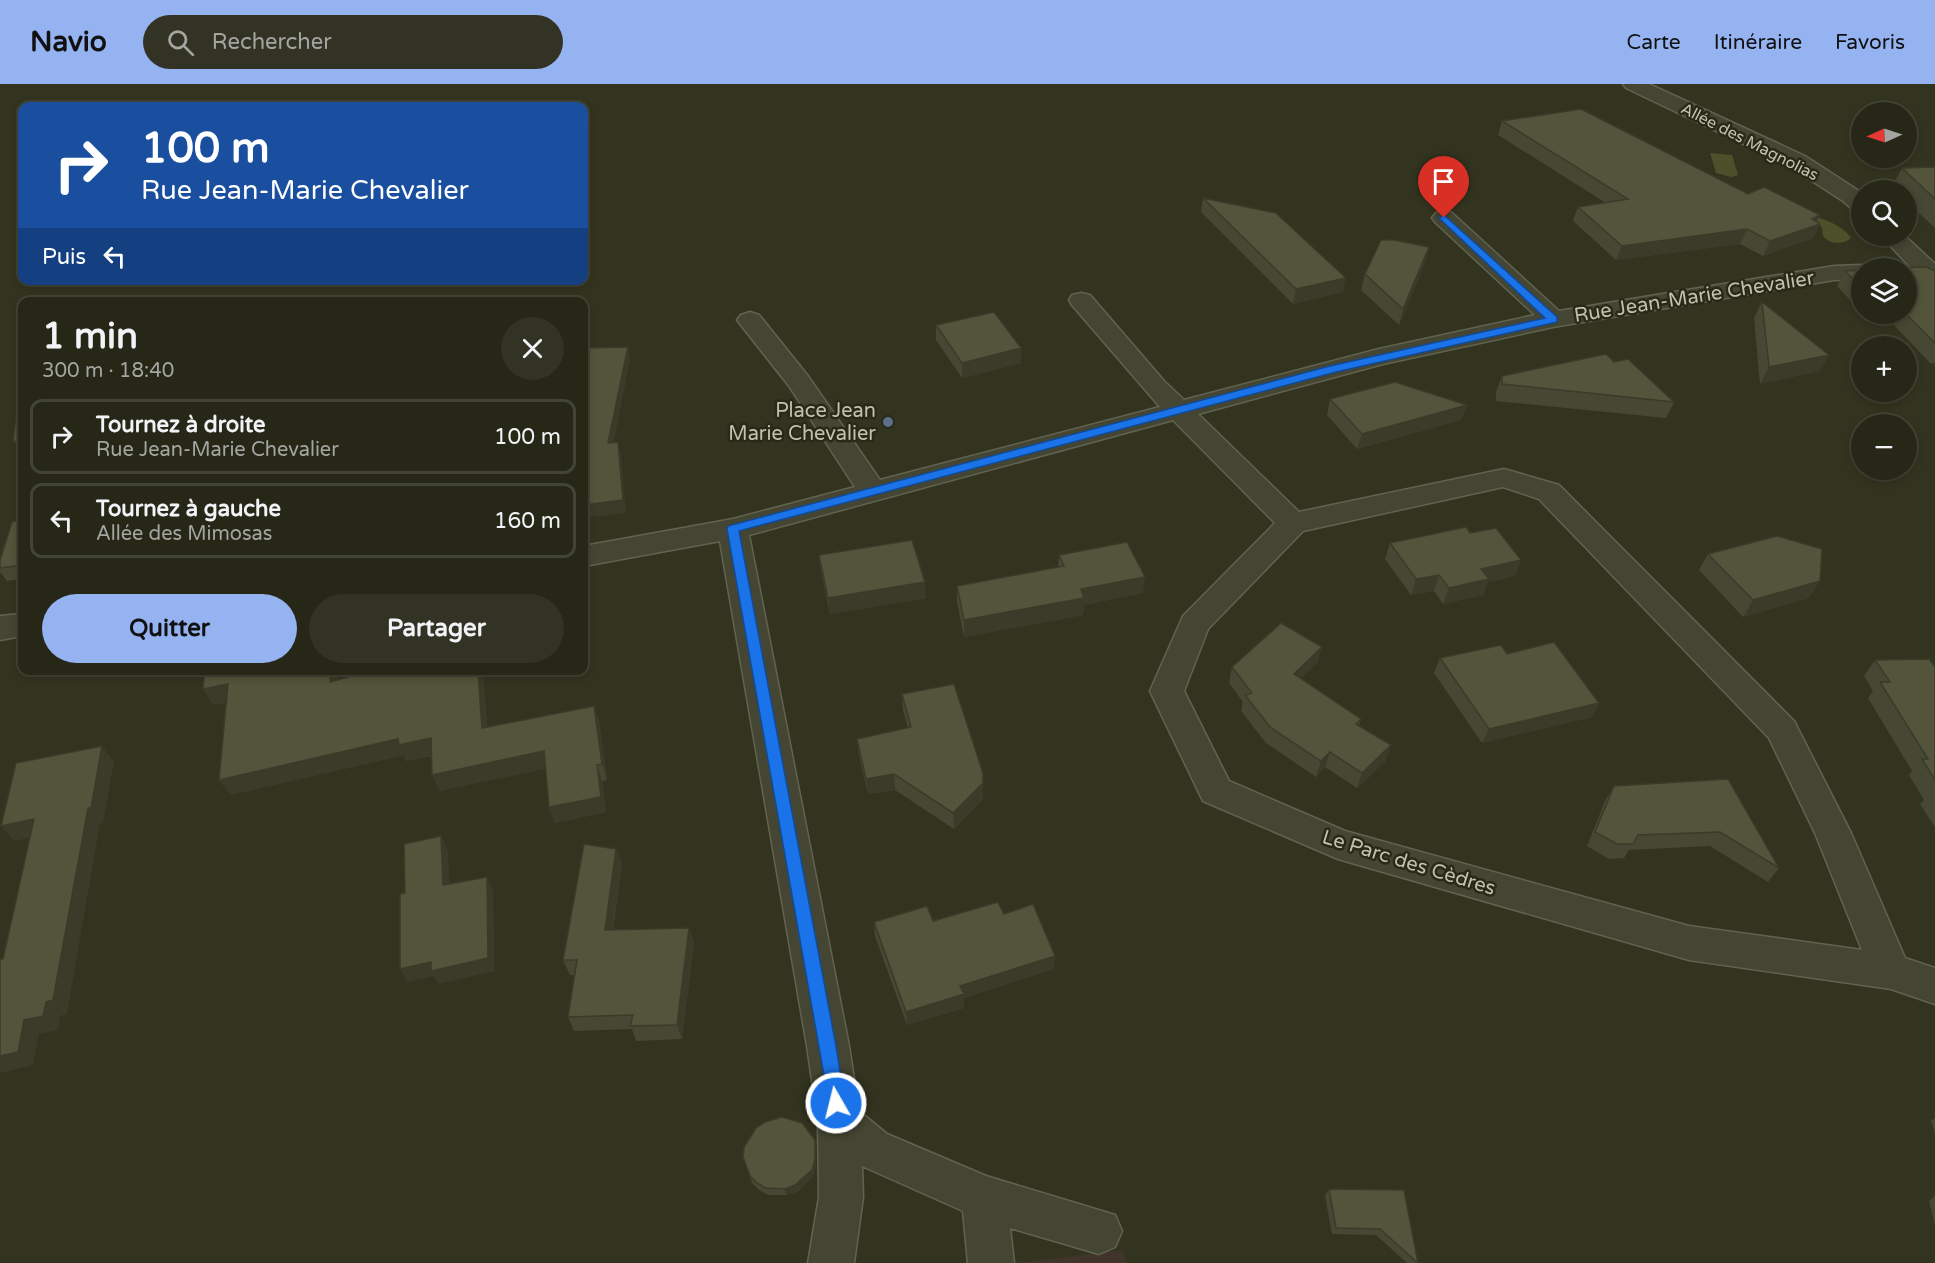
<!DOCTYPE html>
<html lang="fr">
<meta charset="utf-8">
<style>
body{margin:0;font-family:"Varela Round",sans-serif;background:#323324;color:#f1f3f6;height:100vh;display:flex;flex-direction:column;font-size:22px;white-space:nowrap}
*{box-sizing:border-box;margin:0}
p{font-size:20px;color:#a4a5a1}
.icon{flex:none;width:33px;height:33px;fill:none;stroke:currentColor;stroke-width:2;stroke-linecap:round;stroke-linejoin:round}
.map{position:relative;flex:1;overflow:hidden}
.sheet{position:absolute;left:18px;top:213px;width:570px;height:378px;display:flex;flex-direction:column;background:#262717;border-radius:12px;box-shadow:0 3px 9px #0003,0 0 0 2px #424436}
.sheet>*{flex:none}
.guide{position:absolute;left:18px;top:18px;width:570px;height:183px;border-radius:12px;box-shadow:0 3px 9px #0003,0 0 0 2px #424436;background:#1a4fa0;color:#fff;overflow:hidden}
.needle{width:39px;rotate:267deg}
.buttons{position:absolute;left:1851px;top:18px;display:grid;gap:12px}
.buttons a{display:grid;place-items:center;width:66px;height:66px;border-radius:50%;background:#262717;box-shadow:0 3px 9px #0003,0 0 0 2px #424436;font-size:30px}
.pin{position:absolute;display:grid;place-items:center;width:51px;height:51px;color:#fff;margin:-62px -26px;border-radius:50% 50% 50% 0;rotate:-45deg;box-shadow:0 0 6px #0007}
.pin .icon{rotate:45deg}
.me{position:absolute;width:66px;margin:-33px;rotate:352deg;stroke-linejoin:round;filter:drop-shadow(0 0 4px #0008)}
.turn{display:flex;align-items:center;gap:21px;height:126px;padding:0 24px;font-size:27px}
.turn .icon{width:78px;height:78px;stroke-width:2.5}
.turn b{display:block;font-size:42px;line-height:51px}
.then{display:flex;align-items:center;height:57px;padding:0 24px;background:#0003;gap:12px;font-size:22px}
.round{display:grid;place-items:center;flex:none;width:63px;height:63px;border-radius:32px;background:#323324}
.headline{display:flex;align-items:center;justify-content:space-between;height:102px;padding:0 24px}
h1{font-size:36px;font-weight:800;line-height:45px}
.primary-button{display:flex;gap:12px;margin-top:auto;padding:12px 24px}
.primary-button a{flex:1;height:69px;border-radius:36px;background:#95b2f1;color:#111;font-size:24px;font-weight:800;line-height:69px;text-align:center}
.primary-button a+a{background:#323324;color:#f1f3f6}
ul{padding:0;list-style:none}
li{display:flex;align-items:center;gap:18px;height:75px;margin:0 12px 9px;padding:0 12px;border:3px solid #424436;border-radius:12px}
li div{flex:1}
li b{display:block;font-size:22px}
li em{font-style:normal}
header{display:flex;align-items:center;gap:36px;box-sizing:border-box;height:84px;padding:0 30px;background:#95b2f1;color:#111}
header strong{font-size:28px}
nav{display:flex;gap:33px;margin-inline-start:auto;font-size:21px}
.search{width:420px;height:54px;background:#323324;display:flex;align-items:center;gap:15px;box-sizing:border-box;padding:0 21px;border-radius:33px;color:#a4a5a1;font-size:22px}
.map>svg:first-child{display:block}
</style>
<header>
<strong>Navio</strong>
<div class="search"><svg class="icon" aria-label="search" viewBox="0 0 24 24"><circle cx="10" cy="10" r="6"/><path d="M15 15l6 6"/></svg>Rechercher</div>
<nav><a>Carte</a><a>Itinéraire</a><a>Favoris</a></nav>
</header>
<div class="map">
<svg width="1935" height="1179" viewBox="0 0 1935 1179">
<rect width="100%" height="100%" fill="#33341f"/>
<!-- green -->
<path fill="#40342b" d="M1123,1166L1127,1179H1016Z"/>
<!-- water -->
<path fill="#4e502b" d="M1710,69L1732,71L1738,91L1731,93L1716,89Z
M1812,132C1824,134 1846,144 1851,154C1845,160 1831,161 1824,153C1822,151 1823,147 1822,144C1820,141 1815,136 1812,132Z"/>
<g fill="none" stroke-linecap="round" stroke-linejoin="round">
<defs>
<path id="minor" d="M1623,0H1649L1805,72L1862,109V129L1854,127L1843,117L1789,82L1626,4Z
M1444,127L1452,129L1559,227L1834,182L1862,181L1872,184H1862V195L1834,196L1553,243L1383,280L1198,330L1299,428L1504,385L1559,401L1794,637L1851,749L1905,874L1935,884V920L1891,905L1689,876L1338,775L1203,717L1150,607L1183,532L1275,439L1173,336L749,451L849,962L859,1027L887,1050L986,1092L1115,1131L1122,1147L1115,1163L1099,1170L1010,1144L1014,1179H968L963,1127L862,1082L863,1113L854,1179H808L819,1113L818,1038L807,962L720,457L584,482V462L733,435L855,403L789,302L737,236L741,231L750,228L759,231L808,292L880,396L1160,323L1072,221L1069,216L1072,211L1081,209L1090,211L1164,297L1184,316L1379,265L1535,231L1436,139L1432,134L1436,129ZM1503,403L1539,415L1769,654L1815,749L1862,866L1689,842L1345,747L1229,697L1184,607L1208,545L1303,447Z
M1881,152H1905L1935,180V190L1926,192L1917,190Z
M22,530V552L0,556V532Z"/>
</defs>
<!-- minor casing -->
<use href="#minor" stroke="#616350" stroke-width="3"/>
<!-- minor -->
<use href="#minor" fill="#444532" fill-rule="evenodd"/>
</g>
<!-- wall -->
<path fill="#474833" d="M1502,37L1748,110L1820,140L1813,154L1763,172L1740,160L1616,176L1573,137L1578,123L1606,119L1498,51Z
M1935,83V144L1906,117V106H1896L1892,103L1902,84Z
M1203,114L1343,208L1293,220L1201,128Z
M1429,163L1425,179L1399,241L1361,206L1365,190Z
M1862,186V229L1837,202L1845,187Z
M1935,187V279H1930L1892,239L1872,240L1862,230H1906Z
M1762,218L1829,271L1820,287L1760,300L1754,234Z
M936,241L1021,279L962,294L936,256Z
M1614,278L1674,318L1666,334L1496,317V308L1502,292Z
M1330,315L1467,321L1461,336L1357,365L1327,331Z
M22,436V495L7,497L0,488V476Z
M1470,449L1515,492L1488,498L1483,511L1443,520L1434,507L1411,511L1385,475L1390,459Z
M1708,470L1809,514L1743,533L1699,486Z
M819,471L926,514L830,530L821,487Z
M1059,471L1143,509L1084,521L1083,531L964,553L957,518V502L1058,483Z
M1322,563L1317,579L1301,594L1361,635L1359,641L1386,677L1357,704L1325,683L1316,693L1266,659L1241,627L1243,618L1229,599L1232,583Z
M1507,570L1599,619L1592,633L1482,659L1434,589L1440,574Z
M1875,576L1935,583V743L1920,720L1924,716L1909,691L1912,687L1868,614L1873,607L1864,592Z
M339,596L487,643L594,622L599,638L607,696L602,697L606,728L555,739L549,723L545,684L439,707L431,672L406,677L404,671L230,711L226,619L213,621Z
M902,610L983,715L954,745L895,706L868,710L859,671L857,655L908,644L903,626Z
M1728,695L1779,784L1768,798L1710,762L1629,766L1624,774L1609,775L1587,762L1605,717L1614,702Z
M616,765L622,780L613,846L689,844L694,859L682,955L636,957L632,945L574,947L568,933L575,891H570L563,876Z
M1004,830L1055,872L1053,885L964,914V924L907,941L875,852L874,838L933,837Z
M1935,1034V1049L1931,1037Z
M815,1056L816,1063V1082L813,1092L797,1108L786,1111H768L759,1106L752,1099L743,1073Z
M1329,1105L1404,1106L1418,1179H1407L1376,1151L1332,1150L1325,1112Z
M1935,1112V1141L1929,1117Z"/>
<!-- shaded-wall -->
<path fill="#3a3b29" d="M1820,131L1815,142L1820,140L1813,154L1763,172L1770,157Z
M1747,145L1740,160L1616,176L1622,162Z
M1429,163L1425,179L1399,241L1403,225Z
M1346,194L1343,208L1293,220L1296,205Z
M628,263L630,276L611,372L608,359Z
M1021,264V279L962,294V279Z
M1829,271L1820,287L1760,300L1769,283Z
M1467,321L1461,336L1357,365L1362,350Z
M22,356V370L21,371L13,358Z
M618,358L621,370L626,429L584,434V421Z
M1521,476L1515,492L1488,498L1483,511L1443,520L1449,504L1481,485Z
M1439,491L1434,507L1411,511L1416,495Z
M1145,493L1143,509L1084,521L1083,531L964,553V536L1081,505Z
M1820,497L1809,514L1743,533L1753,516Z
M925,498L926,514L830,530L828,514Z
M1322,563L1317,579L1290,605L1294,590Z
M331,586H340L339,615L330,598Z
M478,586H483L489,661L482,644Z
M228,600L238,616L213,621L203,605Z
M1599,619L1592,633L1482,659L1489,645Z
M594,622L599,638L607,696L602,680Z
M431,654L438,670L406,677L404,671L230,711L219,696L398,655Z
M1391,661L1386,677L1357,704L1362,689Z
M102,662L114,678L103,739H100L67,930L60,932L58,946L39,950L33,981L0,989V972L24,936L46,918L88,724Z
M544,667L550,684L439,707L432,691Z
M1330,668L1325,683L1316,693L1321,677Z
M597,681L602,697L606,728L555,739L549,723Z
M894,690L895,706L868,710L866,695Z
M983,699V715L954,745L953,729Z
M34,735L47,750L14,757L1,742Z
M441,752L448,766L450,814L443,801Z
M616,765L622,780L610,861L605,846Z
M487,793L493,806L495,887L439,900L434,892L408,898L400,885Z
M689,844L694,859L682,955L677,941Z
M1055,872L1053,885L964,914V924L907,941L906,928L960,902Z
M815,1056L816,1063V1082L813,1092L797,1108L786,1111L785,1105Z"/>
<!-- building -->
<path fill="#53543b" stroke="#3a3b29" stroke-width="1.5" d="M1581,25L1748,110L1764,103L1820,131L1812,135L1820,140L1770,157L1747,145L1622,162L1578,123L1628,115L1502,37Z
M1935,83V115L1902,84Z
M1203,114L1276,129L1346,194L1296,205Z
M1381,156H1394L1429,163L1403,225L1365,190Z
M1926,183L1935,187V259L1906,230V184H1888Z
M1862,186V204L1845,187Z
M1762,218L1829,271L1769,283Z
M994,228L1021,264L962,279L936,241Z
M628,263L608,359L618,358L623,416L584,421V264Z
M1606,270L1614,278L1628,275L1674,318L1502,300V292Z
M1395,298L1467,321L1362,350L1330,315Z
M22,304V356L13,358L19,305Z
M22,436V481L0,484V476L12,438Z
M1466,443L1470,449L1496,444L1521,476L1481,485L1489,495L1449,504L1439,491L1416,495L1390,459Z
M1777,452L1822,465L1820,497L1753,516L1708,470Z
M912,456L925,498L828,514L819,471Z
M1127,458L1145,493L1081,505L1084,514L964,536L957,502L1064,482L1059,471Z
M1281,539L1322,563L1294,590L1361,635L1356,640L1391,661L1362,689L1330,668L1321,677L1270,643L1245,611L1252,609L1232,583Z
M1554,558L1599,619L1489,645L1440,574L1501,561L1507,570Z
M1929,575L1935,583V696L1922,675H1928L1880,598H1890L1875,576Z
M205,586H331L330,598L373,586H478L482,644L594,622L602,680L597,681L601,713L549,723L544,667L432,691L431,654L399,661L398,655L219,696L228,600L203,605Z
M954,600L983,689V699L953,729L894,690L866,695L857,655L911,643L902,610Z
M102,662L91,724H88L53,916L46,918L43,932L24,936L18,968L0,972V875H3L34,735L1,742L16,679Z
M1728,695L1779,784L1720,748L1638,751L1633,760H1617L1595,748L1614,702Z
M441,752L443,801L487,793L488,874L431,887V878L400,885V810L405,809L404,760Z
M584,760L616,765L605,846L689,844L677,941L630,942L633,931L568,933L577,876H563Z
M998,818L1004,830L1033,820L1055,872L960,902L964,910L906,928L874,838L927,822L933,837Z
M782,1033L802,1039L815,1056V1076L812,1086L795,1101L785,1105L766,1104L757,1099L750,1092L743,1073L744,1063L756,1044L765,1038Z
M1329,1105L1404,1106L1418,1179L1380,1145L1336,1144Z"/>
<!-- route -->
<path fill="#1a73e8" stroke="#114b97" stroke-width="1.5" d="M1444,131L1557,233V238L1336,288L739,447L836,962L845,1019L842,1025L836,1027L830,1025L727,445L728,442L1330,282L1545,234L1441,136L1439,134Z"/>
<!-- markers -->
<circle fill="#5c6f8a" stroke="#282918" stroke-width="2" cx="888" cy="338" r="6"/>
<g text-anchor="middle" stroke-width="5" stroke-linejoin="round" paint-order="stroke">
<!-- far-street labels -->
<g font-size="16" fill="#c0c2ac" stroke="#282918">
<text transform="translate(1750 57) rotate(27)" y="6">Allée des Magnolias</text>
</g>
<!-- street labels -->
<g font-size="20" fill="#c0c2ac" stroke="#282918">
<text transform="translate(1694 212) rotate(-9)" y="7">Rue Jean-Marie Chevalier</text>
<text transform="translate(1409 778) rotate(17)" y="7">Le Parc des Cèdres</text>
</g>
<!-- poi labels -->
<g font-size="20" fill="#c0c2ac" stroke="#282918" text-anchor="end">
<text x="876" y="333">Place Jean<tspan x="876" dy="23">Marie Chevalier</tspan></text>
</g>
</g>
</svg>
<div class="buttons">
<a><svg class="needle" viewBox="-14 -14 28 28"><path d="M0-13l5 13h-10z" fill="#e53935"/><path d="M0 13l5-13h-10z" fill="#a4a5a1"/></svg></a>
<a><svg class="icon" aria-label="search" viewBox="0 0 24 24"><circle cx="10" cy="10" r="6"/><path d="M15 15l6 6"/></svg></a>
<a><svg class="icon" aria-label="layers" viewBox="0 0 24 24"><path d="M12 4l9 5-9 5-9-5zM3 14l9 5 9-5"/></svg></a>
<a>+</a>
<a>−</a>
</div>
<div class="pin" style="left:1444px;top:134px;background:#d93025"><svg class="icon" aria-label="arrive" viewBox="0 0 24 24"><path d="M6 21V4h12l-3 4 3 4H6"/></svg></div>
<svg class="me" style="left:836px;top:1019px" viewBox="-20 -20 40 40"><circle r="17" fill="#1a73e8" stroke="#fff" stroke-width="3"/><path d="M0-11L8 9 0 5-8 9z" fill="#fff"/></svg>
<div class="guide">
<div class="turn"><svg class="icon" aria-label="right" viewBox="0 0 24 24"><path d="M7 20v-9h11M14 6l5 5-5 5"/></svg><div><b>100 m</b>Rue Jean-Marie Chevalier</div></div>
<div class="then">Puis<svg class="icon" aria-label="left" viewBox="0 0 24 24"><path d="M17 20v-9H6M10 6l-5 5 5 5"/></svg></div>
</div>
<section class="sheet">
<div class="headline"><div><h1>1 min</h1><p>300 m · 18:40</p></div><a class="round"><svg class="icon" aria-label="close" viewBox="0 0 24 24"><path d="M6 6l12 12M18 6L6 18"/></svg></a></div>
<ul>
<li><svg class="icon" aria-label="right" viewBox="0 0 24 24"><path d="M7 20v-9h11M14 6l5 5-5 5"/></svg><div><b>Tournez à droite</b><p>Rue Jean-Marie Chevalier</p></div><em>100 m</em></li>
<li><svg class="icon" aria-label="left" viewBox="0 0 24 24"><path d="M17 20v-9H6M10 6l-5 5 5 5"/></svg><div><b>Tournez à gauche</b><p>Allée des Mimosas</p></div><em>160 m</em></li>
</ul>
<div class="primary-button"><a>Quitter</a><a>Partager</a></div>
</section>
</div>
